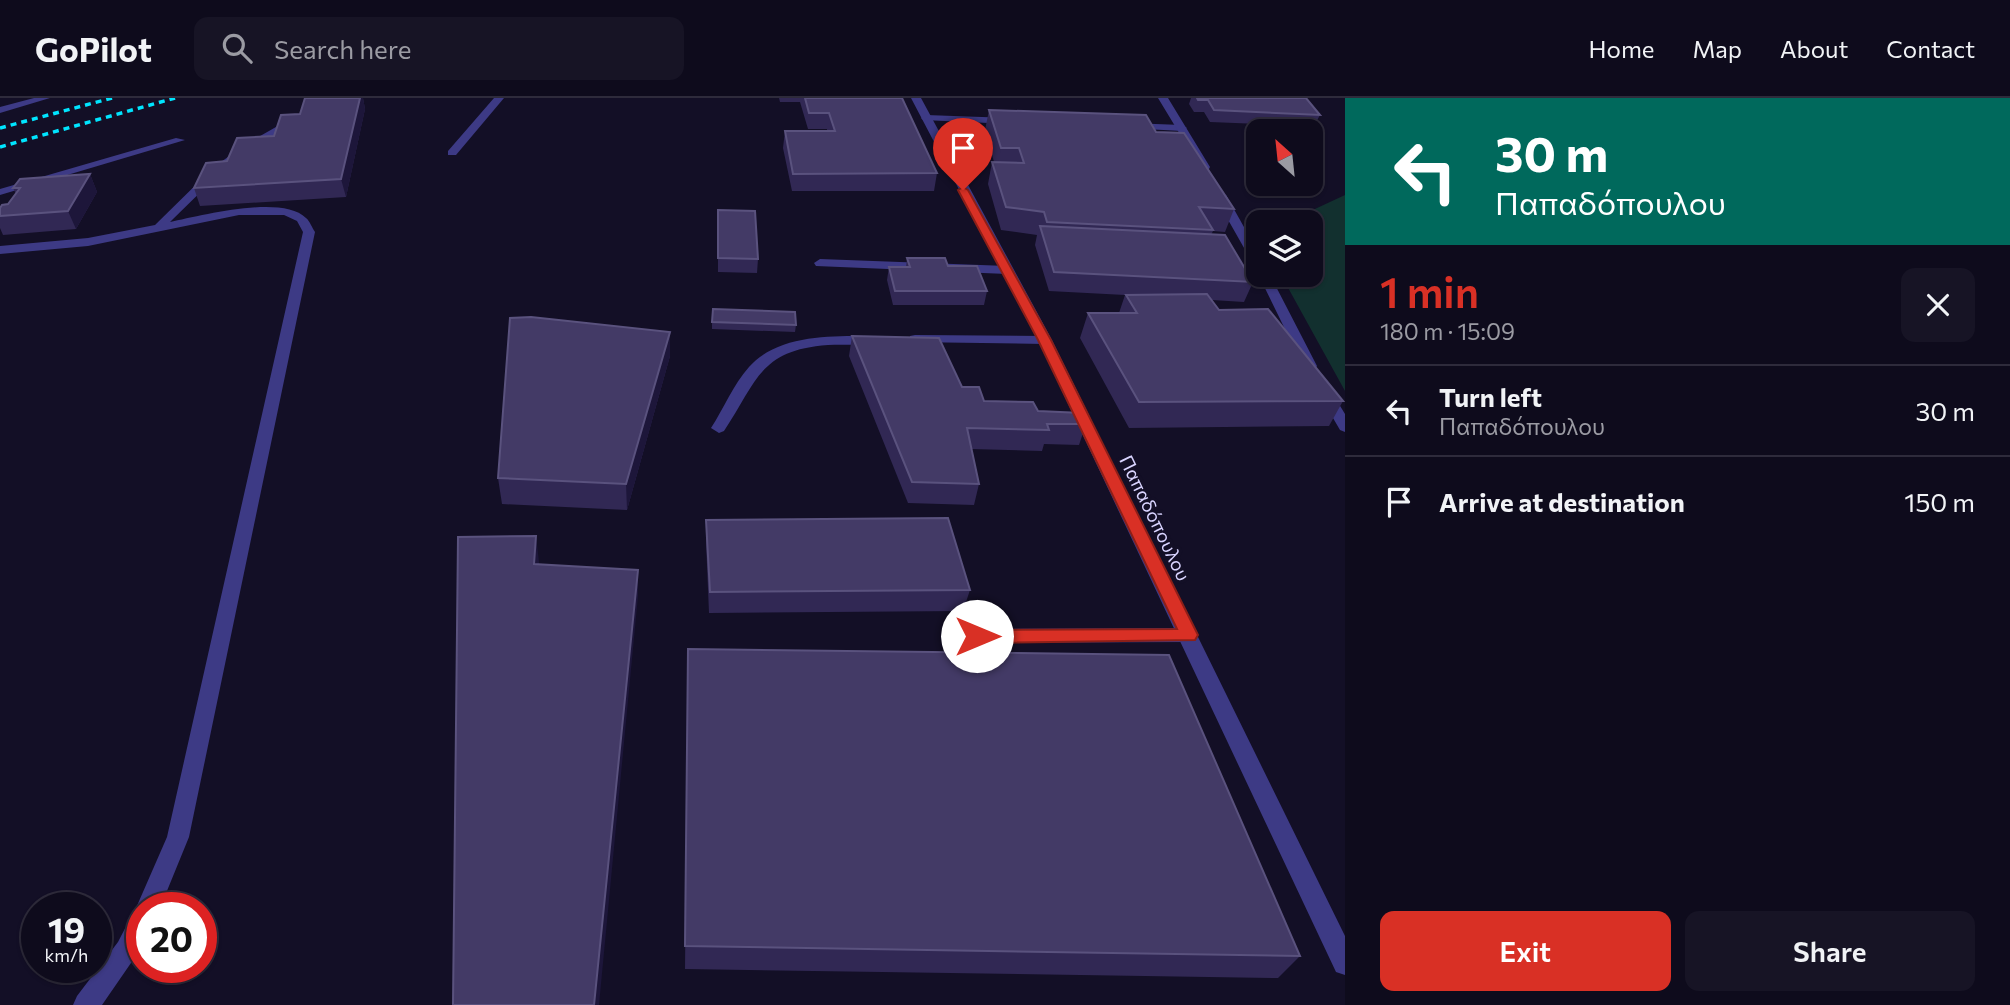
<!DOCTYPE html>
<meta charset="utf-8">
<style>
body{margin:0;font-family:Commissioner,sans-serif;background:#171425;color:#f1f3f6;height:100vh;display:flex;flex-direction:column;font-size:26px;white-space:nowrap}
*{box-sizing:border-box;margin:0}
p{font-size:23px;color:#9b9ba3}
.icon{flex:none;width:38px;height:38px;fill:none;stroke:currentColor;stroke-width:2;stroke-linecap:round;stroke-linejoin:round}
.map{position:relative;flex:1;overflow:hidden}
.drawer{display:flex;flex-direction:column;background:#0e0b1c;width:665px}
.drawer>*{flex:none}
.banner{background:#00695c;color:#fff;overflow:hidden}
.needle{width:46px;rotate:333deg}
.tools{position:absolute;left:1246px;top:21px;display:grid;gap:14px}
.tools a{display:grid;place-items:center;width:77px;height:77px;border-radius:14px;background:#0e0b1c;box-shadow:0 2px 5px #0004,0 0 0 2px #2e2b3b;font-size:35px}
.speed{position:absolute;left:21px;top:794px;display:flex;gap:14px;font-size:35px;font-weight:700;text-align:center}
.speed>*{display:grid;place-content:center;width:91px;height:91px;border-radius:50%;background:#0e0b1c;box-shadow:0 2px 5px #0004,0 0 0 2px #2e2b3b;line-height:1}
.speed small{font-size:18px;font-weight:400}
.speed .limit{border:10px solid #d22;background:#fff;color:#111}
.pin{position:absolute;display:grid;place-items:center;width:60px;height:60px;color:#fff;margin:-72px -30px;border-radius:50% 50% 50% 0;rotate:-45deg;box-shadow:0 0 7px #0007}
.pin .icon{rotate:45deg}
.me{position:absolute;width:77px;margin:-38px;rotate:90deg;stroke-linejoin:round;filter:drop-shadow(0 0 5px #0008)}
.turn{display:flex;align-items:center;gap:24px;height:147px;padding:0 35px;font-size:32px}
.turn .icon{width:91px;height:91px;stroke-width:2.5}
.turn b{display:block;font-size:49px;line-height:60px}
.round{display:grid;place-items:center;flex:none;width:74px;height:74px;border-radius:14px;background:#171425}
.head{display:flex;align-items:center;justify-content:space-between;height:119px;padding:0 35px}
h1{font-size:42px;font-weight:600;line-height:52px;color:#d93025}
.button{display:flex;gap:14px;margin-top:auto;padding:14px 35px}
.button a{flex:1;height:80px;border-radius:14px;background:#d93025;color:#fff;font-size:28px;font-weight:600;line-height:80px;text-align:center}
.button a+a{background:#171425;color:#f1f3f6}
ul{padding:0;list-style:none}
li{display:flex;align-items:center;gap:21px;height:91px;padding:0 35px;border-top:2px solid #2e2b3b}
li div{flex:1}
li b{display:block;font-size:26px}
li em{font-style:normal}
header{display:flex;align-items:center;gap:42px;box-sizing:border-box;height:98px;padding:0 35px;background:#0e0b1c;border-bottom:2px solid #2e2b3b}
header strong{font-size:33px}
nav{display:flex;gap:38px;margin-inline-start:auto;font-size:24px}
.search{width:490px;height:63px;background:#171425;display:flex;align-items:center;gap:18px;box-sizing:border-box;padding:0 24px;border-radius:14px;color:#9b9ba3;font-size:26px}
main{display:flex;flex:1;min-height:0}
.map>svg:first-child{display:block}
</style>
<header>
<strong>GoPilot</strong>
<div class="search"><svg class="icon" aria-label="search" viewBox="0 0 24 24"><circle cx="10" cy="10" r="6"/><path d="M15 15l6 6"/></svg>Search here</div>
<nav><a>Home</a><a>Map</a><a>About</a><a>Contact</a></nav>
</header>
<main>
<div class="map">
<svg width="1345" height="907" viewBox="0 0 1345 907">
<rect width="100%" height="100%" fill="#130f26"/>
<!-- green -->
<path fill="#12302f" d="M1345,97V293L1281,177H1311V124H1287Z"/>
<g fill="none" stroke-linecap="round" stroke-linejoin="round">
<!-- lane -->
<path fill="#3d3a85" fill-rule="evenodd" d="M494,0H504L456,57H448V53Z
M926,17L1010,20L1015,23L1010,26L923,22L921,20Z
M283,25L291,27L221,74L170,124C200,118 282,96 306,120C310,123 312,130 315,134L189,739L160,810H142V849L102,907H73L77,898L118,844L133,815L137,813L136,810L167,739L303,134L297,123L284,117H239L88,148L0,156V148L88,140L155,127L214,69L246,46Z
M1129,25L1182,27L1187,30L1182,33L1126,30L1124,28Z
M176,40L185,42L0,97V91Z
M820,161L1007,168L1013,172L1007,176L816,168L814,165Z
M915,237L1045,238L1052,242L1045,246L910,244V238Z
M873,238L878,239V245C862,248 844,246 828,247C759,252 757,284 724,333L719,335L711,330C724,310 733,287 749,269C778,236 832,238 873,238Z
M1189,530L1196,532L1198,537L1196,542L1189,544L977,545L970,543L967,538L970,533L977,531Z"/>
<!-- street -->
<path fill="#3d3a85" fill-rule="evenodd" d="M34,0H50L0,15V9Z
M911,0H921L1052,242L1345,838V877L1336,874L1038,242Z
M1158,0H1168L1210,69L1209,71H1201Z
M1216,95L1226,97L1258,154V168L1252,164L1214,97Z
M1258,176L1270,177L1317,268L1315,271H1305L1303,268Z
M1326,292L1331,293L1345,316V334L1340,332L1319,296Z"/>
<!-- rail -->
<path stroke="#00e5ff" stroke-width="3.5" stroke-dasharray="6 5" stroke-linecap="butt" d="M0,30L112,0
M0,49L175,0"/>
</g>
<!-- wall -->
<path fill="#312854" d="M305,0H363L365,11L346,99L200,108L194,90L227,63L274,38L300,16Z
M779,0H902L937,75L934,93H792L783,50L785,33H827V31H808L800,4H780Z
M1191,0H1306L1320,17L1314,28L1210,24L1204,14H1194L1189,6Z
M989,12L1156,34L1234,111L1225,134L1213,133L1211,137L1253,184L1244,204L1212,202L1219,212L1343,303L1329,328L1129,330L1080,240L1088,215H1119L1125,197L1049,193L1035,147L1037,137L1001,132L988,86L992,64H994L985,32Z
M90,76L97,94L76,131L3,137L0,130V110L8,106L16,96L13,90Z
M718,112L758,161L757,175L718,174Z
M907,160L948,168L987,193L984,207H893L887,182L889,169H906Z
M712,224L796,227L795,234L712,231Z
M670,234V258L627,412L502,406L498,380Z
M852,238L962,289L984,303L1038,313L1086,326L1079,347L1044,346L1042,353L971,351L979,386L974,407L908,405L849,258Z
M706,422L970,492L963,513L709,515L706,443Z
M688,551L1300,858L1278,880L685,871Z"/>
<!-- shaded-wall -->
<path fill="#1d163a" d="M360,0H363L365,11L346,99L341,81Z
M90,76L97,94L76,131L68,113Z
M670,234V258L627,412L626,386Z
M536,438L539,464L537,492L534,466Z
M638,472V498L599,907H594Z"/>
<!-- building -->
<path fill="#433a66" stroke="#5a527e" stroke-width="2" d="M305,0H360L341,81L194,90L206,65L227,63L237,40L274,38L281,17L300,16Z
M805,0H902L937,75L793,76L785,33H835L829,15H809Z
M1197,0H1306L1320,17L1214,12L1208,2H1198Z
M989,12L1146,17L1156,34L1184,35L1234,111L1199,109L1213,132L1047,124L1044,114L1006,109L992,64L1024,65L1019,50H1001Z
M90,76L68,113L0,118V110L2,107L8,106L20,90H13L20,81Z
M718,112L755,113L758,161L718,160Z
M1040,128L1225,137L1253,184L1054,174Z
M907,160H945L948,168H977L987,193H895L889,169H910Z
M1207,196L1219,212L1268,211L1343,303L1139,304L1088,215H1137L1126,197Z
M713,211L795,214L796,227L712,224Z
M531,219L670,234L626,386L498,380L510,220Z
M852,238L939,240L962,289H979L984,303L1033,304L1038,313L1082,315L1086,326H1047L1049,332L967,330L979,386L912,384Z
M948,420L970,492L710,494L706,422Z
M536,438L534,466L638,472L594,907H453L458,439Z
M688,551L1169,557L1300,858L685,848Z"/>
<!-- route -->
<path fill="#d93025" stroke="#8d1f18" stroke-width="2" d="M963,89L968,92L1051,242L1198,537L1195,542L977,545L968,538L977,532L1177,531L1038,242L958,92Z"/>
<g text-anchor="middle" stroke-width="7" stroke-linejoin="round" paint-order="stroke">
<!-- street labels -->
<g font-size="19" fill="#d9d4ff" stroke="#130f26">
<text transform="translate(1155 420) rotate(64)" y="7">Παπαδόπουλου</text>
</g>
</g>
</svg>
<div class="tools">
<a><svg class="needle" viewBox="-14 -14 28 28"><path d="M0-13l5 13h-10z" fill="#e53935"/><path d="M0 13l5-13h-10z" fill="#9b9ba3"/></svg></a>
<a><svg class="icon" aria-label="layers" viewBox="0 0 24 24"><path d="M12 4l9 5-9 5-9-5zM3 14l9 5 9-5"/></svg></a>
</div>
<div class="speed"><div>19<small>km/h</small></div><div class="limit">20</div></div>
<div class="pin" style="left:963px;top:92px;background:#d93025"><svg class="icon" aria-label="arrive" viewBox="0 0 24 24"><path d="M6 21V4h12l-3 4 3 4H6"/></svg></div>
<svg class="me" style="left:977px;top:538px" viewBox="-20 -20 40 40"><circle r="19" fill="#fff"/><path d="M0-13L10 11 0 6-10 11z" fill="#d93025"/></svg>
</div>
<section class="drawer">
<div class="banner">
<div class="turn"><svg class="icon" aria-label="left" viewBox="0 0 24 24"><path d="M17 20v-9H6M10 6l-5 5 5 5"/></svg><div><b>30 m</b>Παπαδόπουλου</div></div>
</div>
<div class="head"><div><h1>1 min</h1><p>180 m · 15:09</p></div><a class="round"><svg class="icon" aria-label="close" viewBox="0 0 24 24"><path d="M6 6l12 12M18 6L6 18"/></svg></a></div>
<ul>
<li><svg class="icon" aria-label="left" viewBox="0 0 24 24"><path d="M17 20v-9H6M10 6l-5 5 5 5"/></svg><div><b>Turn left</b><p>Παπαδόπουλου</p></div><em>30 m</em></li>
<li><svg class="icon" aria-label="arrive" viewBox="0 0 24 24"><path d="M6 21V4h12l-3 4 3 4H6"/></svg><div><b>Arrive at destination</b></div><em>150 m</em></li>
</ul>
<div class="button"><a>Exit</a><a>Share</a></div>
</section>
</main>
